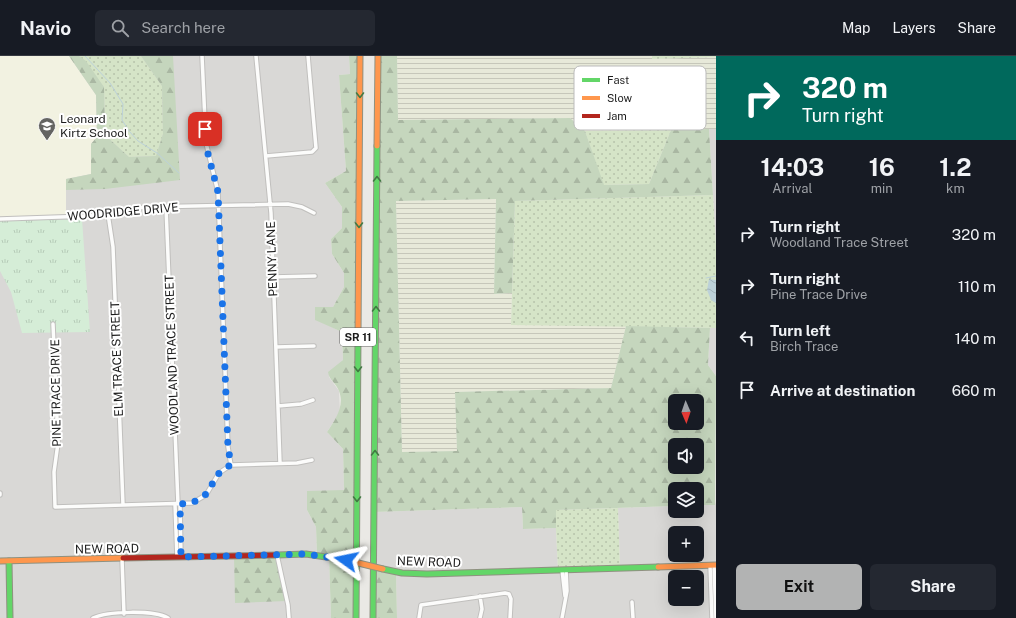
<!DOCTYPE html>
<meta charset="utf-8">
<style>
body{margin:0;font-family:"Public Sans",sans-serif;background:#242831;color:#f1f3f6;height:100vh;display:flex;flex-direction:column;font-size:15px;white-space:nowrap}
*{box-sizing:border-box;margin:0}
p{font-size:13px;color:#9ea1a6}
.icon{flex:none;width:22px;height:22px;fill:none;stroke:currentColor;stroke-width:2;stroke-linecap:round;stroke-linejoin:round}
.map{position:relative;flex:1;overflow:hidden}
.panel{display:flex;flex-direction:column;background:#171b24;width:300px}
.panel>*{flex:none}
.hud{background:#00695c;color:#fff;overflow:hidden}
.needle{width:26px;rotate:178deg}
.tools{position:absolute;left:668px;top:338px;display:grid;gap:8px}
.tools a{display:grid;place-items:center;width:36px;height:36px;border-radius:6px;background:#171b24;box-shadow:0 4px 16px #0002;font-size:20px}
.pin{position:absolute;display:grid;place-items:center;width:34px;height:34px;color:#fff;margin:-17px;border-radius:8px;box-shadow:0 2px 6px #0006}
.me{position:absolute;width:44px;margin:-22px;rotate:282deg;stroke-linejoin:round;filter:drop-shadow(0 0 3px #0008)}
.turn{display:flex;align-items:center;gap:14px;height:84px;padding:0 20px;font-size:18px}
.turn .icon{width:52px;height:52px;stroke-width:2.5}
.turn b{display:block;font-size:28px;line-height:34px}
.eta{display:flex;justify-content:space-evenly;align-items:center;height:68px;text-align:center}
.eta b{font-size:24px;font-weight:700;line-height:28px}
.primary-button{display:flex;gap:8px;margin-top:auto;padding:8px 20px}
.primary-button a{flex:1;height:46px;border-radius:6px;background:#b2b3b3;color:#111;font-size:16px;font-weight:700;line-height:46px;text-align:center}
.primary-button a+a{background:#242831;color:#f1f3f6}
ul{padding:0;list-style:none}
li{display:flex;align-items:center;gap:12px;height:52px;padding:0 20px}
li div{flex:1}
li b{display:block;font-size:15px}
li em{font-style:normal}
header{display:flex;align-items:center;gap:24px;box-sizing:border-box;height:56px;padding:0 20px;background:#171b24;border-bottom:1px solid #363941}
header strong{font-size:19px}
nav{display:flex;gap:22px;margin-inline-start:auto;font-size:14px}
.search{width:280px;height:36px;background:#242831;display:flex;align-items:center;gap:10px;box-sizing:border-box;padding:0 14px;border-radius:6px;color:#9ea1a6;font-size:15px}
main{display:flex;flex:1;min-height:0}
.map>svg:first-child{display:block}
</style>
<header>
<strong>Navio</strong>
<div class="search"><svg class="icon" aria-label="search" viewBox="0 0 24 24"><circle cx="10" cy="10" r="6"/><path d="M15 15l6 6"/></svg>Search here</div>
<nav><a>Map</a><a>Layers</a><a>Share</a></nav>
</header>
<main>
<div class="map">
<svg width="716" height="562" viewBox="0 0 716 562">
<defs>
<pattern id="farmland-rules" width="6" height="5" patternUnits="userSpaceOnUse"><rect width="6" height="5" fill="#e7e9d9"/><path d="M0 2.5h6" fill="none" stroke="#c6c7ba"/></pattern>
<pattern id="grass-dots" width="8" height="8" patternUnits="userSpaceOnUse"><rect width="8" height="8" fill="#d5e4c7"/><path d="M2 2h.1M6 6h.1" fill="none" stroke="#b6c3aa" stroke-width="1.8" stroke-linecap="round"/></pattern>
<pattern id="forest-firs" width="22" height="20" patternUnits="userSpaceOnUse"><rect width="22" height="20" fill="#c5d6bd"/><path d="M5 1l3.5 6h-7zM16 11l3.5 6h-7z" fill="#a9b7a2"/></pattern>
<pattern id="park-tufts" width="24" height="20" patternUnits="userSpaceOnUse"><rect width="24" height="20" fill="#d5edd7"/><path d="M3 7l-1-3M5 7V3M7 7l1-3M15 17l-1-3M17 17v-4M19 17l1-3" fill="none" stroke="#b6cbb8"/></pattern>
<pattern id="water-waves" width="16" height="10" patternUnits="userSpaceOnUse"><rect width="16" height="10" fill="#bcd1d9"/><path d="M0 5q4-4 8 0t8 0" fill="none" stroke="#a1b3ba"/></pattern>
</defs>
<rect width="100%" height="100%" fill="#eae9e5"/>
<!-- residential -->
<path fill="#d9d8d6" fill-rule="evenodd" d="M0,0H349L350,18L339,19L346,115L325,127L342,151V172L331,183L332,198L344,217V231L333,251H315V263L342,276L343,304L329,321L339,335L340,356L327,376L343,393L344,435H308L307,454L316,471L317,499L329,500L331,562H0Z
M709,73H716V189L713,139Z
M710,272H716V320L708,309Z
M716,445V562H397L396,516L374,510V456L522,451L523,473L556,472L558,514L620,512L618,452L675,450V455H697V449H715ZM675,477H697V499H675ZM675,521H697V543H675Z"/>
<!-- education -->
<path fill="#f2f2e1" d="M0,0H69L96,39L97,81L91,88V118L66,123V159L0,163Z"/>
<!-- farmland -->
<path fill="url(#farmland-rules)" d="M397,0H652V3L716,1V73L585,75L570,62L398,64Z
M496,143L494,238L512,237L511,268L626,270L611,332L455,336L457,395L402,396L396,145Z"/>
<!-- grass -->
<path fill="url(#grass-dots)" d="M79,0H141L162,30L163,78L156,100L129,101L105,79L104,31Z
M652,0H716V1L652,3Z
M671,74L649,128L603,129L585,75Z
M713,139L716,189V272L511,269L515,145Z
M618,452L620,512L558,514L555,454Z"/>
<!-- forest -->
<path fill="url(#forest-firs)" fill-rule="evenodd" d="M69,0H79L86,5L104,31L105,79L129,101L156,100L163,78L162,30L141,0H173L180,124L105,133L66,134V123L91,118V88L97,81L96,39Z
M349,0H360L356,562H331L329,500L317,499L316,471L307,454V435L344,434L343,393L327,376C335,364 345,350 339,335C336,327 329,324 328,316L343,304L342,276L315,264V251H333L344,231V217L332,198L331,183L342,172V151L325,127L346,115L339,19L350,18Z
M378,0H397L398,64L570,62L585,75L604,129L649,128L671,74L709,73L713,139L515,145L512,237L494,238L496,143L396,145L402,396L457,395L455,336L611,332L626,270L710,272L708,309L716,320L715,449H697V433H675V450L556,454V472L523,473L522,451L374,456ZM675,345H697V367H675ZM675,389H697V411H675Z
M277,499L287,545L235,547L234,500Z
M374,510L396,516L397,562H373Z"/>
<!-- park -->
<path fill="url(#park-tufts)" d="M82,163L90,276L22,277L11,236L0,215V165Z"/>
<!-- water -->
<path fill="url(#water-waves)" d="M709,223L716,224V247L711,244L707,234Z"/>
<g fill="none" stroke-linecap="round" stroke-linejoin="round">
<!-- stream -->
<path stroke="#bcd1d9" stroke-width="1" d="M85,0L110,27L123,48L122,64L129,75L138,85L157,97L179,117
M706,222L716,220"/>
<defs>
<path id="street" d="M202,0L206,87L218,136L228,391L231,409
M256,0L271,157L280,407
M266,100L312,96L316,92L308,0
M166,151L178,448
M108,158L113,191L123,449
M0,163L89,160L145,151L288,148L302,151L314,157
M273,221L315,220
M53,268L58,387L54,416L55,451L192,447L206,439L219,417L231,409L297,407L312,404
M276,291L314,290
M278,350L301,348L313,344
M0,437V439
M175,448L177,501
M180,448L181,501
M277,499L288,549L289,562
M122,503L124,558
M710,509L712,562
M714,509L716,562
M562,514L565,540
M480,540L482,553L480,562
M632,546L633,562
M93,562C108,555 154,554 168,562
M419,562L421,549L505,537L509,538L511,543L510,562
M562,562L567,535L566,514"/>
<path id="fast" d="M277,499L306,498L346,504
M9,505L10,562
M383,513L402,517L427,518L658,511
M356,562L358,281
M373,562L377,90"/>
<path id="slow" d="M377,90L378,0
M358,281L360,0
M0,505L123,502
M658,511L716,509"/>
<path id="jam" d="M123,502L277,499"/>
</defs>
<!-- street casing -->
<use href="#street" stroke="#c0bfbd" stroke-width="5.5"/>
<!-- fast casing -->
<use href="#fast" stroke="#8f9180" stroke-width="7"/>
<!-- slow casing -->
<use href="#slow" stroke="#8f9180" stroke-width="7"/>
<!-- jam casing -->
<use href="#jam" stroke="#8f9180" stroke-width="7"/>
<!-- street -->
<use href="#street" stroke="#fcfcfb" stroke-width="3.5"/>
<!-- fast -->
<use href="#fast" stroke="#63d668" stroke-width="5"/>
<!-- slow -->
<use href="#slow" stroke="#ff974d" stroke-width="5"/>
<!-- jam -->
<use href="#jam" stroke="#b3261e" stroke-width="5"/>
<defs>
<path id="slow-bridge" d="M346,504L383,513"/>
</defs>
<!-- slow-bridge casing -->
<use href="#slow-bridge" stroke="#8f9180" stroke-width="7" stroke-linecap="butt"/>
<!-- slow-bridge -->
<use href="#slow-bridge" stroke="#ff974d" stroke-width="5"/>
</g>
<!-- one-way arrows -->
<defs><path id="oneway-chevron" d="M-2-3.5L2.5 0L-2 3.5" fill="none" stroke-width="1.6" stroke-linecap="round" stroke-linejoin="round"/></defs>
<g stroke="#407942">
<use href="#oneway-chevron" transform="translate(360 39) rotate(90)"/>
<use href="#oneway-chevron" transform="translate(377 123) rotate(-90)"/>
<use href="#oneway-chevron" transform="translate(359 169) rotate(90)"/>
<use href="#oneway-chevron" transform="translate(376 253) rotate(-90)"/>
<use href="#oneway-chevron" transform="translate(358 313) rotate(90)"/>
<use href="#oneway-chevron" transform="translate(375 397) rotate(-90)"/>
<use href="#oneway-chevron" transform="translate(357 443) rotate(90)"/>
</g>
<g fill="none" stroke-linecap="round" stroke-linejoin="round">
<!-- route -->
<path stroke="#1a73e8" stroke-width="7" stroke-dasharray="0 12.6" d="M205,73L207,94L218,136L228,391L231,409C205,419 219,446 180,448L181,501L306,498L346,504"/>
</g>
<!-- icons -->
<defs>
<symbol id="school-pin" viewBox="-11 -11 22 30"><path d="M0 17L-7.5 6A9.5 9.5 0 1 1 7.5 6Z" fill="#646462" stroke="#fff"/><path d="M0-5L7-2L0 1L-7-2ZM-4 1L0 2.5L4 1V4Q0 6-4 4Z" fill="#fff"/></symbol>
</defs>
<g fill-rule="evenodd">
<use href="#school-pin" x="37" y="60" width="20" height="27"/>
</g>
<g text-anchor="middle" stroke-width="4" stroke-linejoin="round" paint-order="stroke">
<!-- shield labels -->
<rect fill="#fff" stroke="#606060" stroke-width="1" x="340" y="272" width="36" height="18" rx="3"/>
<g font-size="11" font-weight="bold" fill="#1c1c1c">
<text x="358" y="285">SR 11</text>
</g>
<!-- poi labels -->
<g font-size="12" fill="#1c1c1c" stroke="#fff" text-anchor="start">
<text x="60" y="67">Leonard<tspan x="60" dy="14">Kirtz School</tspan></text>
</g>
<!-- street labels -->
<g font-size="12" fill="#1c1c1c" stroke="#fff">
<text transform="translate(123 156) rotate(-5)" y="4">WOODRIDGE DRIVE</text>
<text transform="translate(272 203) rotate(-92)" y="4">PENNY LANE</text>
<text transform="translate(172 299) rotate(-92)" y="4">WOODLAND TRACE STREET</text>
<text transform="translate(117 303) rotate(-92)" y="4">ELM TRACE STREET</text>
<text transform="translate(56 337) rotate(-91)" y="4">PINE TRACE DRIVE</text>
<text transform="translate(107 493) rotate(-1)" y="4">NEW ROAD</text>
<text transform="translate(429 506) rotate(2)" y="4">NEW ROAD</text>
</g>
</g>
<!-- legend -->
<rect x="574" y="10" width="132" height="64" rx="6" fill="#fff" stroke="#bbb" stroke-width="1"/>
<rect x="582" y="22" width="18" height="4" fill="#63d668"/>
<rect x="582" y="40" width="18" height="4" fill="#ff974d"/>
<rect x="582" y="58" width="18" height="4" fill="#b3261e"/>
<g font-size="11" fill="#1c1c1c">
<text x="607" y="28">Fast</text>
<text x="607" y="46">Slow</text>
<text x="607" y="64">Jam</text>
</g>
</svg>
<div class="tools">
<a><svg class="needle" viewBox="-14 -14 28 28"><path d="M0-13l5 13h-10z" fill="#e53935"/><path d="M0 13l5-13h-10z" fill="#9ea1a6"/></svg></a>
<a><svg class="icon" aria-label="sound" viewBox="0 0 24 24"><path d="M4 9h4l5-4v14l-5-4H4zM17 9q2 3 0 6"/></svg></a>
<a><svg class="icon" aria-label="layers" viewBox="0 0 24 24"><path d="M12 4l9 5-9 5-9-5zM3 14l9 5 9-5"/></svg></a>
<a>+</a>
<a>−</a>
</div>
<div class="pin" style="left:205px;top:73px;background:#d93025"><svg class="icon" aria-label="arrive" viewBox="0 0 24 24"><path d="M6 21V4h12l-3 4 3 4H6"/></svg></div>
<svg class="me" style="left:346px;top:504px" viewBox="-20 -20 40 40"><path d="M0-17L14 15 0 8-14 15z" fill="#1a73e8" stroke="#fff" stroke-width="4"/></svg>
</div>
<section class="panel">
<div class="hud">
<div class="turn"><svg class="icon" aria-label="right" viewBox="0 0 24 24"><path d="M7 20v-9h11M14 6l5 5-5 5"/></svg><div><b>320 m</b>Turn right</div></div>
</div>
<div class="eta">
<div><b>14:03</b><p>Arrival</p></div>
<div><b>16</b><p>min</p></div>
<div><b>1.2</b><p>km</p></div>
</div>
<ul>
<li><svg class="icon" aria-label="right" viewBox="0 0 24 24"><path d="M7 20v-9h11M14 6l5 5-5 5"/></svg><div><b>Turn right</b><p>Woodland Trace Street</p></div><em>320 m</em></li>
<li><svg class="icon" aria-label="right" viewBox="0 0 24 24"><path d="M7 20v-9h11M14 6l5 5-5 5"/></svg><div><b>Turn right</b><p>Pine Trace Drive</p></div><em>110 m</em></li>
<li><svg class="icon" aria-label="left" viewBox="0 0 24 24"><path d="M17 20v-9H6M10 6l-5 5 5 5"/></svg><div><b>Turn left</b><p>Birch Trace</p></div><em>140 m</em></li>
<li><svg class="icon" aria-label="arrive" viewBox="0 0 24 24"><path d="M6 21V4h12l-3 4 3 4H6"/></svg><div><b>Arrive at destination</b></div><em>660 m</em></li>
</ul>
<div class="primary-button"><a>Exit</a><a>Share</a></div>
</section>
</main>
